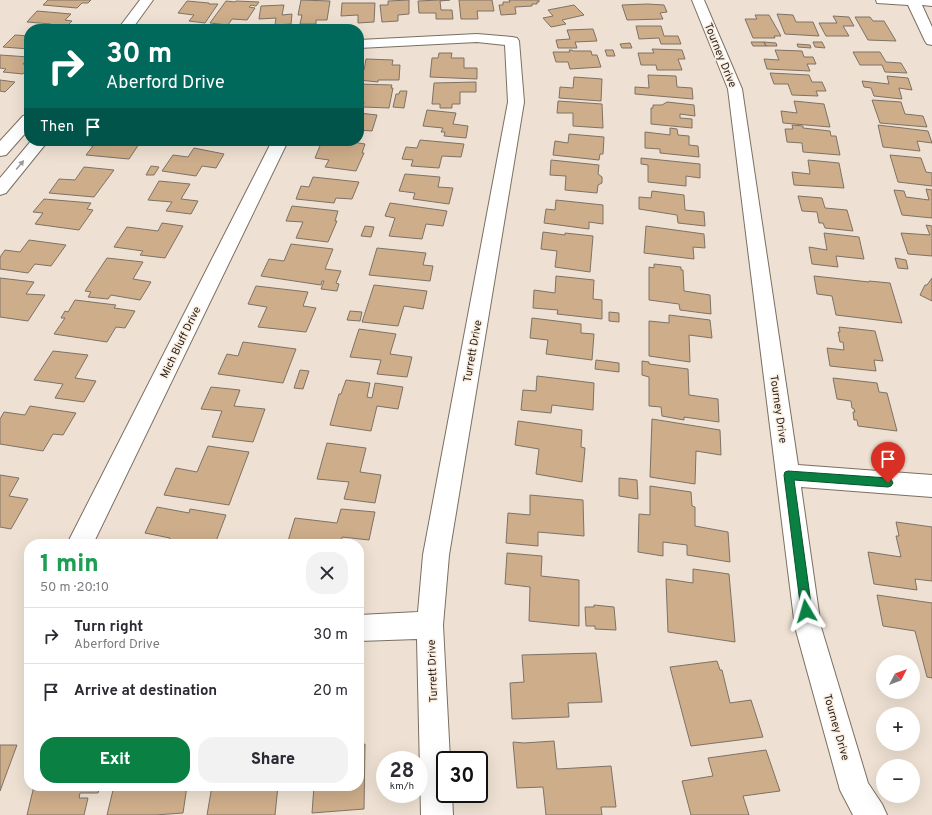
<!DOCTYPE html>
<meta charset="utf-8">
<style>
body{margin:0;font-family:Overpass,sans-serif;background:#f2f2f3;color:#2b2b33;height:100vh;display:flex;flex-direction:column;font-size:15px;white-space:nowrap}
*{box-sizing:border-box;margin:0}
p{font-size:13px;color:#7c7c81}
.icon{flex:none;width:22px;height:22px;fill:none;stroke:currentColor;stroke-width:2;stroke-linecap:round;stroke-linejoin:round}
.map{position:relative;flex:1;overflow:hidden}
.panel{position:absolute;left:24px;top:539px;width:340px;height:252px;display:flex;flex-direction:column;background:#fff;border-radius:16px;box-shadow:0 4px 16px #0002}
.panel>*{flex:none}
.hud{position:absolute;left:24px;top:24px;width:340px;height:122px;border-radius:16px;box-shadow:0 4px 16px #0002;background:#00695c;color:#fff;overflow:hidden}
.needle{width:26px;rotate:49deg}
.tools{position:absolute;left:876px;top:655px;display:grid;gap:8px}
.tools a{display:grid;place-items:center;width:44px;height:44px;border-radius:50%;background:#fff;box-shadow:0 4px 16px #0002;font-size:20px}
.speed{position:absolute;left:376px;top:751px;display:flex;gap:8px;font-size:20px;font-weight:700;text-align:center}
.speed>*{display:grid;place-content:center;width:52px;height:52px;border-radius:50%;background:#fff;box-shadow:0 4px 16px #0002;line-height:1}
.speed small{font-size:10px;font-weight:400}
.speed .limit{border:2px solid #111;border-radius:6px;background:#fff;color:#111}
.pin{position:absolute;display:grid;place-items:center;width:34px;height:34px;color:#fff;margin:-41px -17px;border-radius:50% 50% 50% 0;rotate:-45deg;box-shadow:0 0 4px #0007}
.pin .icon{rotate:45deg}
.me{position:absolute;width:44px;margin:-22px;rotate:353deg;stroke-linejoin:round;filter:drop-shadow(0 0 3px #0008)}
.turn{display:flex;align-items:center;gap:14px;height:84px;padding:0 16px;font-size:18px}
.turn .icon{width:52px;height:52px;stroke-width:2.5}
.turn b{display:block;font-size:28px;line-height:34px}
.then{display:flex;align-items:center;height:38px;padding:0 16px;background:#0003;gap:8px;font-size:15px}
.round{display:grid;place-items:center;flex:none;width:42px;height:42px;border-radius:16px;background:#f2f2f3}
.summary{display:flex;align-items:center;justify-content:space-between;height:68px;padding:0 16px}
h1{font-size:24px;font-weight:800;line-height:30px;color:#1e9e55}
.primary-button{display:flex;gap:8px;margin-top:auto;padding:8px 16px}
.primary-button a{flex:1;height:46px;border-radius:16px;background:#0b8043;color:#fff;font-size:16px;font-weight:800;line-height:46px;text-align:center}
.primary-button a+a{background:#f2f2f3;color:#2b2b33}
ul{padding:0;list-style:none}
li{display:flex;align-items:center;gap:12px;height:56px;padding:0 16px;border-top:1px solid #e1e1e2}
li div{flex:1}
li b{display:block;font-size:15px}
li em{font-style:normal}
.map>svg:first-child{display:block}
</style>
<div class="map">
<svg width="932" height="815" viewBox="0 0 932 815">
<rect width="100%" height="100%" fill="#eee1d3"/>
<!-- building -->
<path fill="#cdad8a" stroke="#7e7265" d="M48,0H91L88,3H82L77,8L43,5Z
M301,0L330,1L327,20H316V24H300L302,15H298Z
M409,0V14L398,15V21L382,22L380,5H388V1Z
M439,0H450L440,1L441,10H452L453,19H436V13H419L418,1Z
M459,0H492L494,11H477L478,19H461Z
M509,0H539V2H537V4H532V6L515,7L516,14L501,15L499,5H503V2H510Z
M187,1L209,3V4H218L205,23L189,21L194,15L178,13Z
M226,1L235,2L236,1L259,2L256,6L251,5L249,7L255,8L247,20L232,19L228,25L210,23Z
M342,3H375L374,22L358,23V15L341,16Z
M647,4L664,5L667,12L660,13L663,19L627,20L622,5Z
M284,5L282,15L292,14L291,24L275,25L276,18L259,19L261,6Z
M574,5L584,15L562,20L566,24L551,27L543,18L553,16L548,10Z
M37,11L71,14L65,20L72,21L65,28L48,27L51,24L27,22Z
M777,14L793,15L796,22H813L819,36L785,34Z
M755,15H769L781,36H774L775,38H753L745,19H757Z
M833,16L849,17L854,26H843L849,36H826L819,23H837Z
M855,17H870L873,21H884L896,41L868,40Z
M636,26H661L664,36H678L681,44H661L659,38L639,39Z
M593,29L597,41L575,42L577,48H558L556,40L570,39L567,30Z
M15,35L29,36V49L3,47Z
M751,42H764L766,46H753Z
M764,42L776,43L777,46H766Z
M813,42H822L825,48L815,47Z
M630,43L632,48H622L620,44Z
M797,44L810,45L811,48L798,47Z
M652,49L682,50L685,59H678L682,70H657L656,65H641L638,53H654Z
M569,50H572L573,51H591L592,55H597L601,67L570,69L568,62H556L553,52H570Z
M605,50H613L615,56H607Z
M775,50L802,51L804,57H813L816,64H807L810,71L767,69L764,59L779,60Z
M853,52H880L886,62L901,63L907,73L885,72L882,65H860Z
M439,53H452L451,58H464V68H477V79L430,77L432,58H438Z
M0,55L29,57L23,64L29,65V67L23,74L3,72L6,69L0,68Z
M366,59L393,60L392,65H400L399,80H378V82L359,80V70H364Z
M770,73L809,75L812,82H822L826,91H816L818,96L792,95L788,84H774Z
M648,75L676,76L677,87L692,88L693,99L635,94V87L649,88Z
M887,76L908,78L912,90L899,88L902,99L874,96L871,88L864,87L862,81L889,84Z
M574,77L602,79L601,101L559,98L560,87L573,88Z
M0,80L15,82L5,92L0,91Z
M476,82V92H460V104H452V108H440V104H432L434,83Z
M359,84L392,85L391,88H393L389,108L363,107L364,102H359Z
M400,91H407L404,108L393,107L396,94H399Z
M872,100L901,102L905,114L923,116L927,127L880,123Z
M558,101L602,104L603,128L573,126V113H557Z
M794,101L824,104L830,127L783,123L781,111L797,113Z
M667,102L694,105L695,116L680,114V118L692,119V128L651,124V108H653V105H662Z
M427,110L456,113L453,124L468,126L466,138L444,136L445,132H441L443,128L423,126Z
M359,113L377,115L372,131L359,130Z
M792,125L803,126V128L830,131L831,136H836L840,155L803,152L802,143L787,142L785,129H793Z
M878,125L928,131L932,143L917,141L920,151L883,147Z
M670,128L677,129L678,135L689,136V145L698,146L699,157L660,153V149L645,148V132L670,135Z
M569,134L604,137L603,154H600L599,160L553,155L555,141L568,143Z
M420,140L464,144L461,157L442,156L439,168L411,166L413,160L402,159L406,147L417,148Z
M88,141H141L129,159L86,155L93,146L85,145Z
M187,141H231L228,145Z
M322,141H346L365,144L362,153H364L356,171L325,167L329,160L315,158Z
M194,148L224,154L216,168L202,166L196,176L162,171L173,155L188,157Z
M890,155L921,158L926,172L932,173V186L898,182Z
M641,158L700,164V178L686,176V186L648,182V165L641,164Z
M551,160L599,165L598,174L602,177V183L598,185L597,193L565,190L566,176L550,175Z
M808,160L839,163L844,188L794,185L792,172L810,174Z
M151,166L159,167L154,175H146Z
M84,167L114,170L94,197L49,193L59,179L75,180Z
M405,174L440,177L438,187L453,188L449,204L413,199L415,193L399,191Z
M313,177L359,182L352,199L336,198L334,203L296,199L301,186L309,187Z
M159,181L190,184L181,199L198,201L191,214L166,211L172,202L148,200Z
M926,189L932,190V218L902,215L894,190L904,191L906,197L929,200Z
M652,191L684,195L685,210L704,212L705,226L678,223L677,215L639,209V197L651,198Z
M798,196L822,198L825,208L847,210L853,231L825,228L823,223H819L817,212L802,211Z
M44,199L91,203L87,209L93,210L79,230L35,224L43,213L33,212Z
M556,200L603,205V224L589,222V229L544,223L546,209L555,210Z
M390,203L447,211L443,226L426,224L422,239L389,236L395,218L385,216Z
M292,206L338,211L335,221H337L328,242L296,238L303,222L286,221Z
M162,223L183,226L165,258L140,255L143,251L114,247L127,227L158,231Z
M926,225L932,226V256L908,254L901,233L930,235Z
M365,226L374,227L371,237L361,236Z
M646,226L704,234L705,248L693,247L694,259L644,253Z
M543,232L565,235V233L593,236L590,272L555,267L557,251L541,249Z
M824,233L859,237L864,259L836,256L838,267L812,264L809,247L827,250Z
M29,240L66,245L51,266L35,264L28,273L0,269V257L5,250L20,252Z
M291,244L333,249L325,269L341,271L336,283L339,284L337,291L321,289L324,281H322L321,285L261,276L269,259L284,261Z
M377,248L426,253L423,265L433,266L430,281L369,275Z
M107,258L143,262L133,279L151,282L140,300L111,295L108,299L88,297L91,292L85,291Z
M895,258L906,260L908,269L898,268Z
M654,264L681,267V270H683L684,291L710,295L711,314L680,310L679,304L649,300V267L654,268Z
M556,276L594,280L593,299L602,300V319L557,314L558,310L533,308L534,290L555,293Z
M814,276L869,282V281L890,283L902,323L836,315L832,296L817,294Z
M0,278L34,282L26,294L45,295L28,321L0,317Z
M932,278V301L920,295L925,285H927Z
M374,285L427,291L423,309L404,306L398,326L362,322Z
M256,286L308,292L303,306L316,308L306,332L258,327L267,307L248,304Z
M75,300L116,305L114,308L135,311L125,328L116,327L107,342L54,334L65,318H61L65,311L68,312Z
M350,311L362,312L360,321L347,320Z
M609,312L619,313V322L609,321Z
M669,315L710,320L712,338L689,335L690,362L649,356V321L669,323Z
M532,318L581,324V333L594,334L592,360L546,354L548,340L530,338Z
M839,327L875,331L883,361L874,360L876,371L830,366L827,348L844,350L843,342H840L838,332H840Z
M359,329L396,334L390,354L412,357L407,377L377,374L381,360L350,357Z
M243,342L296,349L283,383L218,374L227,354L238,356Z
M53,351L88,355L75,378L96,381L84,402L55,398L63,384L34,380Z
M596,360L619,363V372L595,369Z
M642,361L649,362V364L688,369L689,395L718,399L719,422L684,417V420L662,416L661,407L649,406V377L642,375Z
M300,370L309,371L303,389L294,388Z
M537,376L594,383L593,410L552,405L551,413L521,410L523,390L536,391Z
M833,378L877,383L879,392L887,393L897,431L858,426L857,420H854L853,412H855L854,409L852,408L851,401L837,399Z
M346,380L370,383L367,397L372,398L375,383L403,387L398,409L377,406L371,431L330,425L339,394H341Z
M211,387L240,390L234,406L265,409L253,442L212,437L222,411L201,409Z
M30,406L76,413L63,435L53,434L43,451L0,444V419L4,412L25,415Z
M652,419L720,430L721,455L696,451L695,484L650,477Z
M518,421L582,430L581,447L585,448L582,482L536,474L539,449L515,445Z
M327,443L366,448L360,472L381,475L375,503L344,499L349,482L317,479Z
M208,446L249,452L229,505L164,495L176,468L197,472Z
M0,475L19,478L9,496L28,499L11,529L0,527Z
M619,478L637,480L638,499L619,496Z
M650,486L691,492L692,506L695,507V526L728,532L730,562L687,555V545L663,542V556L638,552L639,514L650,515Z
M530,495L583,500L584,536L538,532V546L506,543L508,513L530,515Z
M157,507L189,513L190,509L226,515L215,544H167L170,538L145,533Z
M341,509L375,512L369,540L342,537L341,544H296L297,542L288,541L295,518L337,523Z
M896,522L932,527V581L915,579L917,590L874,584L868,552L901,557L896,536H899Z
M507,553L542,556L541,576L579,580V626L529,621L530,587L505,584Z
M693,569L729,574L735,642L668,632L666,579L693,583Z
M877,595L932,603V678L927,677L915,631L883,626Z
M594,605L614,607L616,630L595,629V626H586L585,607H594Z
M596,653L602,702L568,703L569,717L512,719L510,683L524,682L522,655Z
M717,661L720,670H722L730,703L751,700L763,737L691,746L670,667Z
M554,741L557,769L611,766L616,807H601L602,815H546L543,787L517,788L513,742L524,743Z
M365,744L364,809L312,813L314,786H359V745Z
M0,745H17L0,791Z
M766,750L780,791L743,796L749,815H691L682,781L713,776L708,758Z
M34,786H100L98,793H80L79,798H88L84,815H27Z
M114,786H187L183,813L155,815H107Z
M212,786H278L275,815H207Z"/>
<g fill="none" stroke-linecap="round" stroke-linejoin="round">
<defs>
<path id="street" d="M692,0H704L742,89L798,465L932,475V497L801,487L821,627L868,783L882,804L887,815H853L840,790L795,627L728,89Z
M876,0H932V6L922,5L932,27V45L927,44L925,41L908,5L877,3Z
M477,34L512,37L517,38L519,41L524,102L449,555L443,625L450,760H445V794H452L453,815H421L417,639L359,641V615L418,612L423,555L508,102L505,45L477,42L359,48V40Z
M272,141H288L93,544H67Z"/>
<path id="secondary" d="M140,0H153L132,29H118Z
M29,114V129L6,155L0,156V141L23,116Z
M31,141H48L6,193L0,195V178Z"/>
</defs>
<!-- street casing -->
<use href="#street" stroke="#7b6f62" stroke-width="2"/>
<!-- secondary casing -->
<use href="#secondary" stroke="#7b6f62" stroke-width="2"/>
<!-- street -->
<use href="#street" fill="#fff" fill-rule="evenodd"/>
<!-- secondary -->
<use href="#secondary" fill="#fff" fill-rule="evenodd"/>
</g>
<!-- one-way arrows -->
<defs><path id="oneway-solid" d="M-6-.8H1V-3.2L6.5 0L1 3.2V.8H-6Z"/></defs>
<use fill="#9c9a98" href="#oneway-solid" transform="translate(20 165) rotate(-50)"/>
<!-- route -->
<path fill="#0b8043" stroke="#07532c" d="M788,471L888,478L891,479L893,483L891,486L888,487L794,480L812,611L810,615L806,617L802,615L801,611L784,475L785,472Z"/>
<g text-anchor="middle" stroke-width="3" stroke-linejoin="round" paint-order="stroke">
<!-- street labels -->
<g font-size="11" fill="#241f1a" stroke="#fbeee0">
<text transform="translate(721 55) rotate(68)" y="4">Tourney Drive</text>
<text transform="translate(180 342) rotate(-64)" y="4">Mich Bluff Drive</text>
<text transform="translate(472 351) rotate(-80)" y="4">Turrett Drive</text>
<text transform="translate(779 409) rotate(82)" y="4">Tourney Drive</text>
<text transform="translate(432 671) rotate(-92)" y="4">Turrett Drive</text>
<text transform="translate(837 727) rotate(74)" y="4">Tourney Drive</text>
</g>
</g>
</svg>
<div class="tools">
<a><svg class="needle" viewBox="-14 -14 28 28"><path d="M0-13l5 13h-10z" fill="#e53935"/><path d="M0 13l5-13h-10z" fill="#7c7c81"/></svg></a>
<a>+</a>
<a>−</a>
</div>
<div class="speed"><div>28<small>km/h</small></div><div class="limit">30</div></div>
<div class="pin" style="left:888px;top:483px;background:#d93025"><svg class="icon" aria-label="arrive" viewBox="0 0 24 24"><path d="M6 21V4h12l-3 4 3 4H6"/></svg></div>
<svg class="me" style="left:806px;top:611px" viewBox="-20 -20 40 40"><path d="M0-17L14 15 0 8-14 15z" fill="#0b8043" stroke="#fff" stroke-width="4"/></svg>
<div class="hud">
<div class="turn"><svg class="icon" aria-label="right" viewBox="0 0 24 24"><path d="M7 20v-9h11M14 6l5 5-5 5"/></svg><div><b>30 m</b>Aberford Drive</div></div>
<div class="then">Then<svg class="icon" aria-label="arrive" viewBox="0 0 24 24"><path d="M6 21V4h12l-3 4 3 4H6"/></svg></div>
</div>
<section class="panel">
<div class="summary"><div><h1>1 min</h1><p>50 m · 20:10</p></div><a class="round"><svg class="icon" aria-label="close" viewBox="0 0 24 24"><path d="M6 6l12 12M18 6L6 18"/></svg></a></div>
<ul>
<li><svg class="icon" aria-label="right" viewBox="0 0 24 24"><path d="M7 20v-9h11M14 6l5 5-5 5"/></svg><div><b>Turn right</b><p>Aberford Drive</p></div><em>30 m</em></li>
<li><svg class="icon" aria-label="arrive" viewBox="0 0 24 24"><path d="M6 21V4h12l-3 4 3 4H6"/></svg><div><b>Arrive at destination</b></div><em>20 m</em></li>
</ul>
<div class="primary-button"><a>Exit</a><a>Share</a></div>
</section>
</div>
